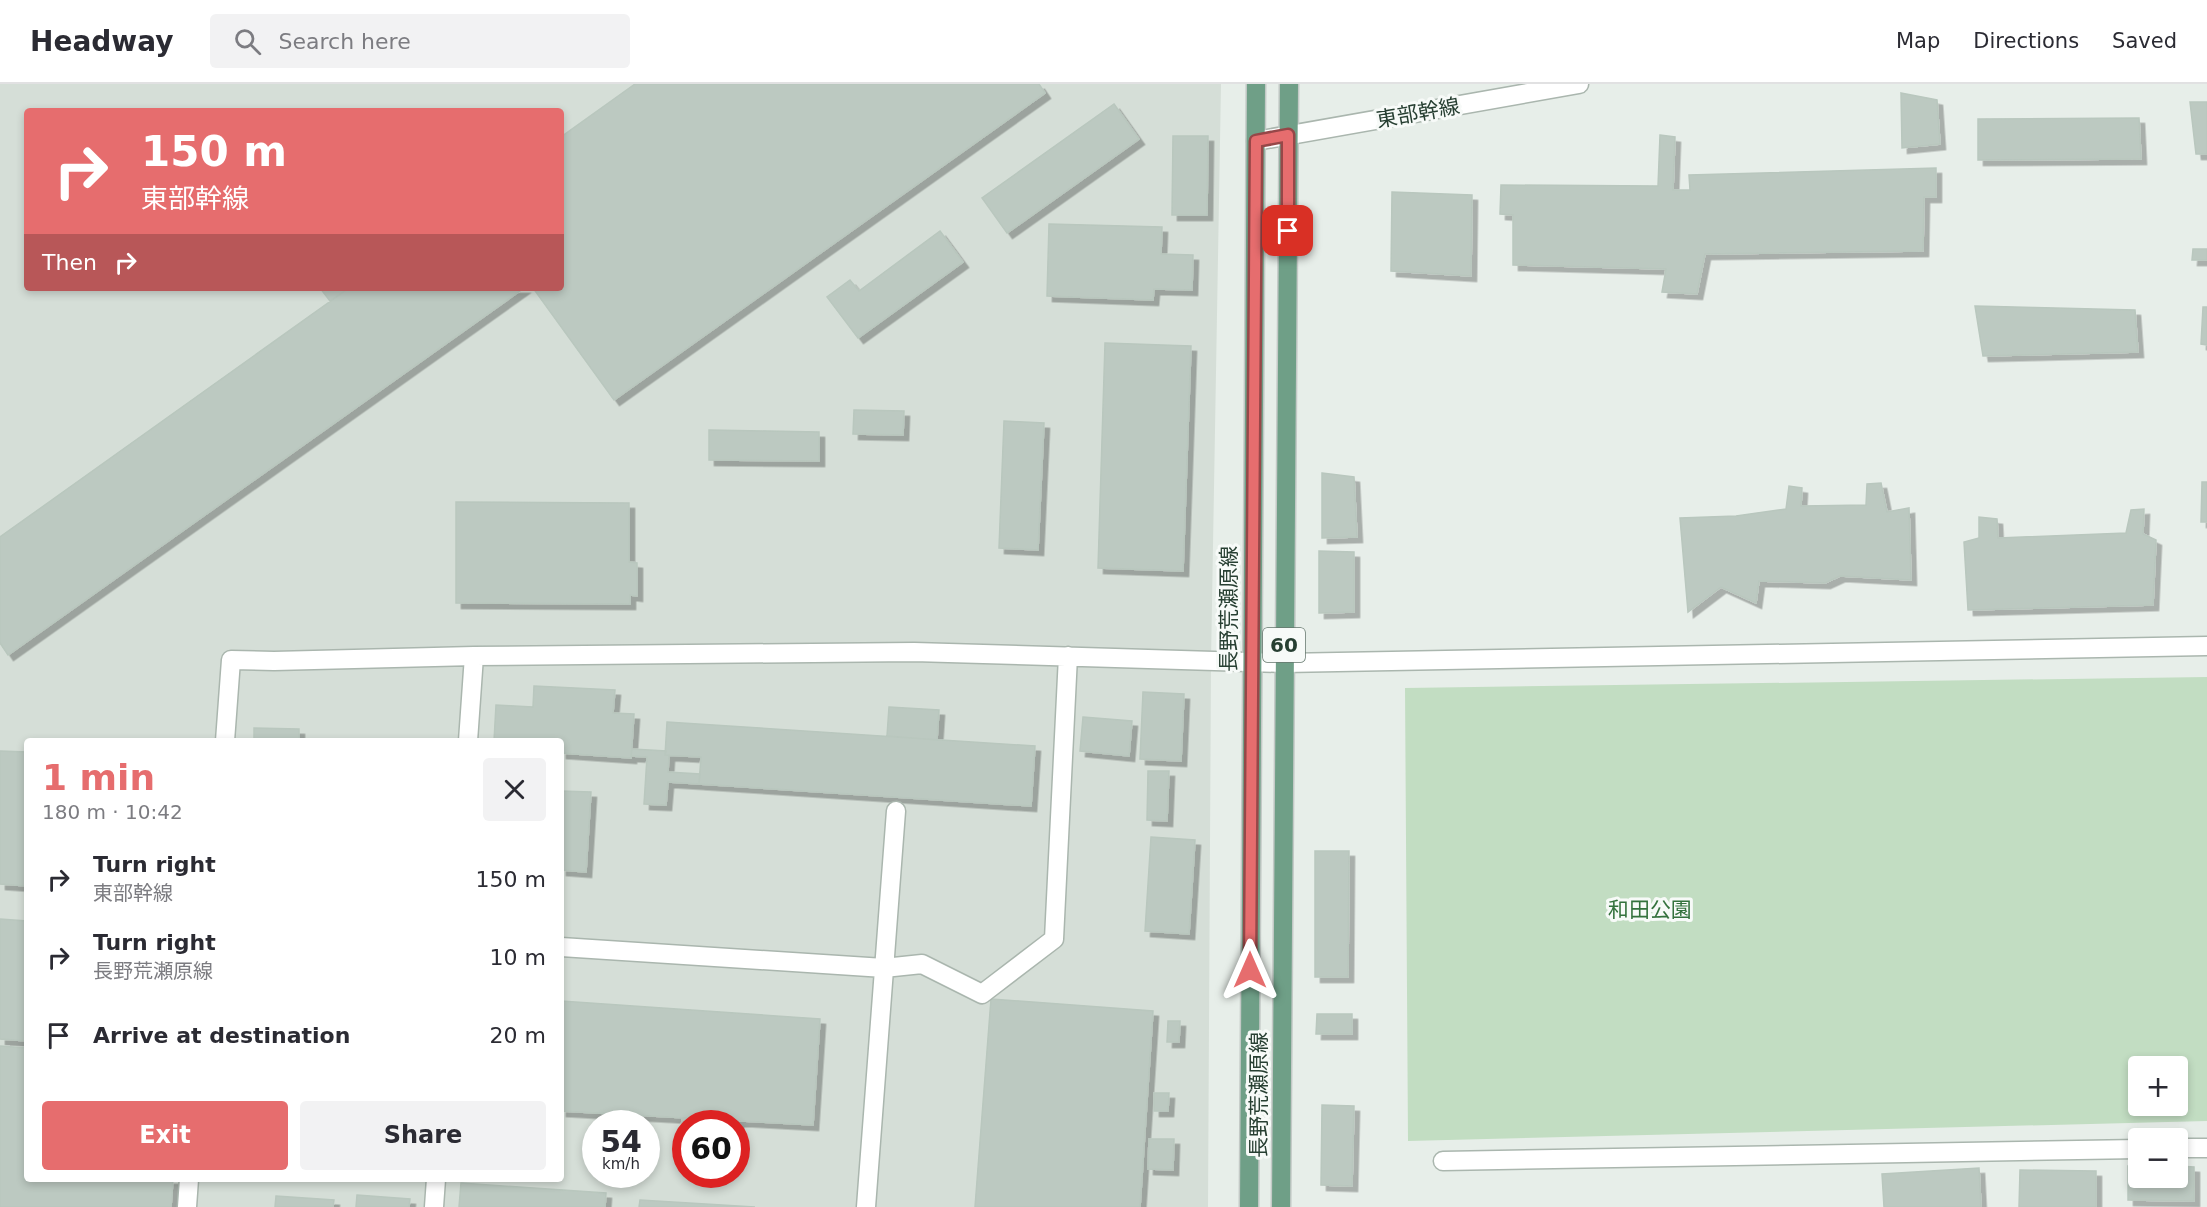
<!DOCTYPE html>
<meta charset="utf-8">
<style>
body{margin:0;font-family:"DejaVu Sans","Noto Sans JP",sans-serif;background:#f2f2f3;color:#2b2b33;height:100vh;display:flex;flex-direction:column;font-size:22px;white-space:nowrap}
*{box-sizing:border-box;margin:0}
p{font-size:20px;color:#7c7c81}
.icon{flex:none;width:33px;height:33px;fill:none;stroke:currentColor;stroke-width:2;stroke-linecap:round;stroke-linejoin:round}
.map{position:relative;flex:1;overflow:hidden}
.drawer{position:absolute;left:24px;top:654px;width:540px;height:444px;display:flex;flex-direction:column;background:#fff;border-radius:6px;box-shadow:0 3px 9px #0003}
.drawer>*{flex:none}
.hud{position:absolute;left:24px;top:24px;width:540px;height:183px;border-radius:6px;box-shadow:0 3px 9px #0003;background:#e66d6e;color:#fff;overflow:hidden}
.tools{position:absolute;left:2128px;top:972px;display:grid;gap:12px}
.tools a{display:grid;place-items:center;width:60px;height:60px;border-radius:6px;background:#fff;box-shadow:0 3px 9px #0003;font-size:30px}
.speed{position:absolute;left:582px;top:1026px;display:flex;gap:12px;font-size:30px;font-weight:700;text-align:center}
.speed>*{display:grid;place-content:center;width:78px;height:78px;border-radius:50%;background:#fff;box-shadow:0 3px 9px #0003;line-height:1}
.speed small{font-size:15px;font-weight:400}
.speed .limit{border:9px solid #d22;background:#fff;color:#111}
.pin{position:absolute;display:grid;place-items:center;width:51px;height:51px;color:#fff;margin:-26px;border-radius:12px;box-shadow:0 3px 9px #0006}
.me{position:absolute;width:66px;margin:-33px;rotate:0deg;stroke-linejoin:round;filter:drop-shadow(0 0 4px #0008)}
.turn{display:flex;align-items:center;gap:21px;height:126px;padding:0 18px;font-size:27px}
.turn .icon{width:78px;height:78px;stroke-width:2.5}
.turn b{display:block;font-size:42px;line-height:51px}
.then{display:flex;align-items:center;height:57px;padding:0 18px;background:#0003;gap:12px;font-size:22px}
.round{display:grid;place-items:center;flex:none;width:63px;height:63px;border-radius:6px;background:#f2f2f3}
.headline{display:flex;align-items:center;justify-content:space-between;height:102px;padding:0 18px}
h1{font-size:36px;font-weight:800;line-height:45px;color:#e66d6e}
.action{display:flex;gap:12px;margin-top:auto;padding:12px 18px}
.action a{flex:1;height:69px;border-radius:6px;background:#e66d6e;color:#fff;font-size:24px;font-weight:800;line-height:69px;text-align:center}
.action a+a{background:#f2f2f3;color:#2b2b33}
ul{padding:0;list-style:none}
li{display:flex;align-items:center;gap:18px;height:78px;padding:0 18px}
li div{flex:1}
li b{display:block;font-size:22px}
li em{font-style:normal}
header{display:flex;align-items:center;gap:36px;box-sizing:border-box;height:84px;padding:0 30px;background:#fff;border-bottom:2px solid #e1e1e2}
header strong{font-size:28px}
nav{display:flex;gap:33px;margin-inline-start:auto;font-size:21px}
.search{width:420px;height:54px;background:#f2f2f3;display:flex;align-items:center;gap:15px;box-sizing:border-box;padding:0 21px;border-radius:6px;color:#7c7c81;font-size:22px}
.map>svg:first-child{display:block}
</style>
<header>
<strong>Headway</strong>
<div class="search"><svg class="icon" aria-label="search" viewBox="0 0 24 24"><circle cx="10" cy="10" r="6"/><path d="M15 15l6 6"/></svg>Search here</div>
<nav><a>Map</a><a>Directions</a><a>Saved</a></nav>
</header>
<div class="map">
<svg width="2207" height="1123" viewBox="0 0 2207 1123">
<defs>
<filter id="shadow"><feDropShadow dx="5.5" dy="5.5" stdDeviation="0" flood-color="#0004"/></filter>
</defs>
<rect width="100%" height="100%" fill="#e7eee9"/>
<!-- built -->
<path fill="#d5ded7" fill-rule="evenodd" d="M0,0H1221L1211,577L1208,1123H0ZM27,27H561V204H27ZM27,657H561V1095H27ZM596,1040H646V1090H596ZM686,1040H736V1090H686Z"/>
<!-- green -->
<path fill="#c2ddc2" fill-rule="evenodd" d="M2207,593V1037L1408,1057L1405,604ZM2139,982H2178V1022H2139Z"/>
<!-- building -->
<path fill="#bcc9c1" stroke="#b9c7be" stroke-width="1.5" filter="url(#shadow)" d="M635,0H1039L1045,9L614,316L533,204H561V53Z
M1901,9L1937,16L1940,60L1902,64Z
M2190,18H2207V70H2196Z
M1114,20L1139,55L1007,149L982,114Z
M2139,34L2141,75L1978,76V35Z
M1660,51L1675,53L1673,106H1690L1689,91L1936,84V113H1924L1923,167L1705,170L1697,210L1662,208L1666,185L1513,181V131L1500,130L1501,101L1658,102Z
M1173,52H1208L1207,131H1172Z
M1392,108L1472,111L1471,192L1391,187Z
M1049,140L1162,143L1161,170L1193,171L1192,206L1154,205L1153,216L1047,212Z
M940,147L963,178L858,254L827,213L850,196L859,207Z
M2193,165H2207V176H2192Z
M320,204H349L330,217Z
M349,204H524L8,571L0,559V453Z
M1975,222L2135,226L2138,268L1983,272Z
M2203,223H2207V261L2201,260Z
M1105,259L1191,262L1183,487L1098,484Z
M854,326L904,327L903,351L853,350Z
M1004,337L1044,339L1038,466L999,464Z
M709,346L819,348V377L709,376Z
M1322,389L1354,393L1357,453L1322,454Z
M2202,398H2207V438H2201Z
M1881,399L1887,428L1909,424L1911,496L1840,492L1825,499L1759,497L1756,519L1721,503L1688,528L1680,434L1736,432L1786,425L1789,402L1802,404L1801,422L1866,421L1867,400Z
M456,418L629,419V478L637,479V512L630,511V520L456,519Z
M2144,425L2143,450L2156,456L2153,521L1968,526L1964,458L1979,454V433L1997,435L1998,454L2126,449L2131,426Z
M1319,467L1354,468V528L1319,529Z
M534,602L615,606L613,629L634,630L631,674L561,669V657H494L496,621L533,623Z
M1143,608L1184,610L1181,677L1140,675Z
M889,623L939,626L937,656L887,652Z
M1083,633L1132,637L1129,672L1080,667Z
M667,638L1035,662L1031,722L699,700L701,673L665,671Z
M254,644L299,645V657H254Z
M632,665L666,667L665,671H669L668,688L700,690L699,700L668,698L666,721L644,720L647,673L631,672Z
M0,667L27,668V802L0,800Z
M1148,687H1169L1167,737L1147,736Z
M561,707L591,708L586,788L561,786Z
M1151,753L1195,756L1189,850L1145,847Z
M1315,767H1349L1348,893H1315Z
M0,835L27,837V957L0,955Z
M991,915L1153,927L1140,1123H975Z
M561,917L820,935L813,1041L561,1027Z
M1317,930H1352V950H1316Z
M1168,937H1180L1179,958H1167Z
M0,962L27,964V1095H173L171,1123H0Z
M1154,1009H1169L1168,1027H1154Z
M1322,1021L1354,1022L1352,1102L1321,1101Z
M682,1034L738,1038L736,1051V1040H686V1063L680,1062Z
M1149,1055H1174L1173,1086L1148,1085Z
M2128,1082H2139V1094H2178V1082L2194,1083V1117L2128,1116Z
M1979,1084L1981,1123H1884L1882,1090Z
M2020,1086L2096,1087V1123H2019Z
M461,1099L606,1109L605,1123H459Z
M357,1111L410,1115L409,1123H356Z
M276,1112L334,1116L333,1123H275Z
M640,1116L755,1123H639Z"/>
<g fill="none" stroke-linecap="round" stroke-linejoin="round">
<defs>
<path id="minor" d="M1256,57L1579,0
M225,657L231,576L274,577L474,572L914,568L1284,579L2207,562
M468,657L474,572
M561,863L884,884L922,880L982,910L1054,855L1068,572
M2178,1064H2207
M1443,1077L2139,1065
M187,1123L189,1095
M434,1123L436,1095
M866,1123L896,727"/>
<path id="major" d="M1249,1123L1256,0
M1281,1123L1289,0"/>
</defs>
<!-- minor casing -->
<use href="#minor" stroke="#aab6ae" stroke-width="21"/>
<!-- major casing -->
<use href="#major" stroke="#c3c9c6" stroke-width="21"/>
<!-- minor -->
<use href="#minor" stroke="#fff" stroke-width="18"/>
<!-- major -->
<use href="#major" stroke="#6f9f87" stroke-width="18"/>
</g>
<g fill="none" stroke-linecap="round" stroke-linejoin="round">
<defs>
<path id="route" d="M1250,886L1256,57L1288,51V147"/>
</defs>
<!-- route casing -->
<use href="#route" stroke="#964748" stroke-width="15"/>
<!-- route -->
<use href="#route" stroke="#e66d6e" stroke-width="10"/>
</g>
<g text-anchor="middle" stroke-width="6" stroke-linejoin="round" paint-order="stroke">
<!-- shield labels -->
<rect fill="#f7faf8" stroke="#65776d" stroke-width="1.5" x="1263" y="544" width="42" height="34" rx="4.5"/>
<g font-size="20" font-weight="bold" fill="#273f32">
<text x="1284" y="568">60</text>
</g>
<!-- street labels -->
<g font-size="21" fill="#273f32" stroke="#f7faf8">
<text transform="translate(1418 29) rotate(-10)" y="7">東部幹線</text>
<text transform="translate(1229 525) rotate(-90)" y="7">長野荒瀬原線</text>
<text transform="translate(1259 1011) rotate(-90)" y="7">長野荒瀬原線</text>
</g>
<!-- park labels -->
<g font-size="21" fill="#34723d" stroke="#f7faf8">
<text x="1650" y="833">和田公園</text>
</g>
</g>
</svg>
<div class="tools">
<a>+</a>
<a>−</a>
</div>
<div class="speed"><div>54<small>km/h</small></div><div class="limit">60</div></div>
<div class="pin" style="left:1288px;top:147px;background:#d93025"><svg class="icon" aria-label="arrive" viewBox="0 0 24 24"><path d="M6 21V4h12l-3 4 3 4H6"/></svg></div>
<svg class="me" style="left:1250px;top:886px" viewBox="-20 -20 40 40"><path d="M0-17L14 15 0 8-14 15z" fill="#e66d6e" stroke="#fff" stroke-width="4"/></svg>
<div class="hud">
<div class="turn"><svg class="icon" aria-label="right" viewBox="0 0 24 24"><path d="M7 20v-9h11M14 6l5 5-5 5"/></svg><div><b>150 m</b>東部幹線</div></div>
<div class="then">Then<svg class="icon" aria-label="right" viewBox="0 0 24 24"><path d="M7 20v-9h11M14 6l5 5-5 5"/></svg></div>
</div>
<section class="drawer">
<div class="headline"><div><h1>1 min</h1><p>180 m · 10:42</p></div><a class="round"><svg class="icon" aria-label="close" viewBox="0 0 24 24"><path d="M6 6l12 12M18 6L6 18"/></svg></a></div>
<ul>
<li><svg class="icon" aria-label="right" viewBox="0 0 24 24"><path d="M7 20v-9h11M14 6l5 5-5 5"/></svg><div><b>Turn right</b><p>東部幹線</p></div><em>150 m</em></li>
<li><svg class="icon" aria-label="right" viewBox="0 0 24 24"><path d="M7 20v-9h11M14 6l5 5-5 5"/></svg><div><b>Turn right</b><p>長野荒瀬原線</p></div><em>10 m</em></li>
<li><svg class="icon" aria-label="arrive" viewBox="0 0 24 24"><path d="M6 21V4h12l-3 4 3 4H6"/></svg><div><b>Arrive at destination</b></div><em>20 m</em></li>
</ul>
<div class="action"><a>Exit</a><a>Share</a></div>
</section>
</div>
